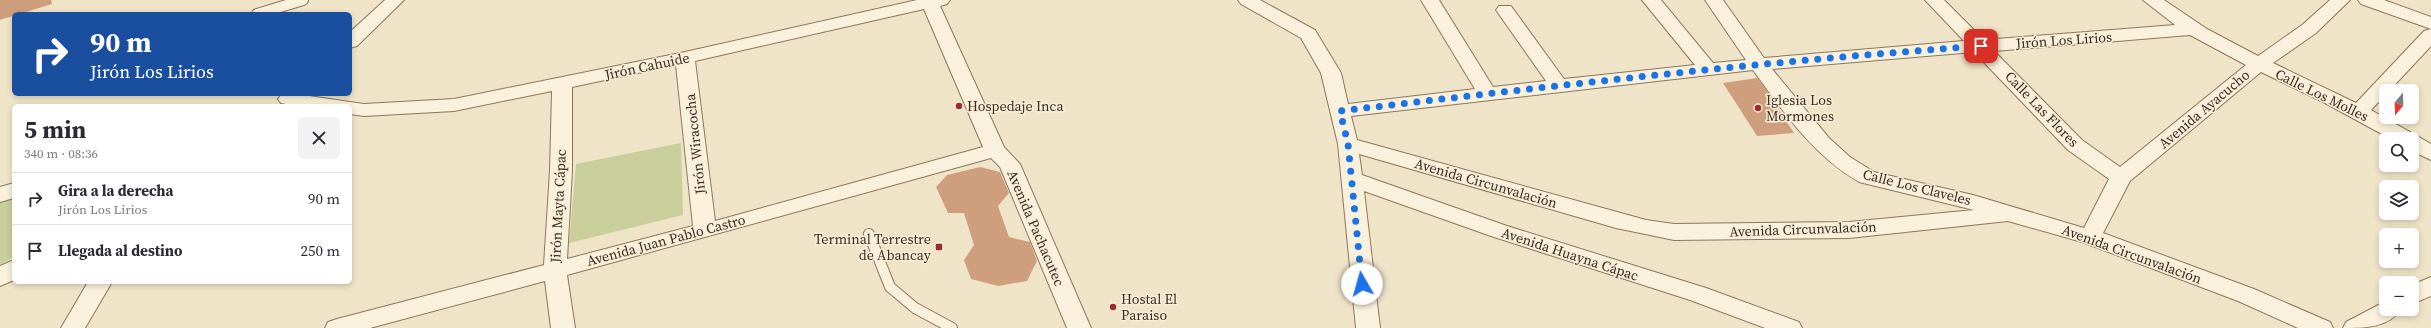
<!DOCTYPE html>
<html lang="es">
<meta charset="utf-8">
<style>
body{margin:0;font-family:"Source Serif 4",serif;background:#f2f2f3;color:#2b2b33;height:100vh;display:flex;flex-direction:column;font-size:15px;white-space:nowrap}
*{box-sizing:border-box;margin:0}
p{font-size:13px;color:#7c7c81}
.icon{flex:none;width:22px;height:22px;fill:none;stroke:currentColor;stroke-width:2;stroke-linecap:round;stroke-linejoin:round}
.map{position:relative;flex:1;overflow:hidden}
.side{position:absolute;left:12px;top:104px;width:340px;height:180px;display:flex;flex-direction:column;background:#fff;border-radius:6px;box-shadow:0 2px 6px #0003}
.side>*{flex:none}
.banner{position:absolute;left:12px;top:12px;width:340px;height:84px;border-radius:6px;box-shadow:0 2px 6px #0003;background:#1a4fa0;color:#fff;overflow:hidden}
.needle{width:26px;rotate:199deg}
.fabs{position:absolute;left:2379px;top:84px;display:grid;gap:8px}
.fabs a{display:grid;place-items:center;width:40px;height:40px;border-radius:6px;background:#fff;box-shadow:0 2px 6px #0003;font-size:20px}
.pin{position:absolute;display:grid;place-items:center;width:34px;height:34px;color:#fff;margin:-17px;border-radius:8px;box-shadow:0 2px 6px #0006}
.me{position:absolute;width:44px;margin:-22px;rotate:353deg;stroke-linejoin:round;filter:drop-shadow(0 0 3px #0008)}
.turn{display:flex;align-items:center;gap:14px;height:84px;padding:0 12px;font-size:18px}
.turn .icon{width:52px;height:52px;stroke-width:2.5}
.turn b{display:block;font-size:28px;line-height:34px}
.round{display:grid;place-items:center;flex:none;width:42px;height:42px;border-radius:6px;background:#f2f2f3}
.overview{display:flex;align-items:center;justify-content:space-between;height:68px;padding:0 12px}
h1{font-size:24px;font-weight:700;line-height:30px}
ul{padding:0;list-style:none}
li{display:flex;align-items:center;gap:12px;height:52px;padding:0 12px;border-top:1px solid #e1e1e2}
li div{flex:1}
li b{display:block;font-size:15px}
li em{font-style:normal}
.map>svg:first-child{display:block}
</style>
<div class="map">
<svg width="2431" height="328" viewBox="0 0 2431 328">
<rect width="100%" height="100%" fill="#f0e4c8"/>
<!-- green -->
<path fill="#c9cf9b" d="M681,143L683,215L569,243L576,164Z
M14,194V256L0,266V199Z"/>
<!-- building -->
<path fill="#cf9f7d" d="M0,0H51L52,4L0,20Z
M1757,78L1766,90L1794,133L1757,136L1723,83Z
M980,167L1000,172L1009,193L998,206L1009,237L1030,242L1037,261L1027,281L998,286L971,279L964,260L974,245L964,213H948L936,187L947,175Z"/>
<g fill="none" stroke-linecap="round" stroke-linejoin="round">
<defs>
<path id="lane" d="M257,14L303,0
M869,234L890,287L915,308L952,328"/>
<path id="street" d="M385,0H404L357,46L350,48V32Z
M917,0H950L947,4L940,6L1004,147L1020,164L1091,328H1067L1000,167L991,158L567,275L575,328H551L545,281L370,328H325L328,322L337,319L544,265L550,171L552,91L454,111L364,116L350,114V106H295L281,103L278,99L281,95L295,94L364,104L454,99L685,52ZM924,9L983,147L715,221L695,61ZM676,65L693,226L567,259L572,171V87Z
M1238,0H1260L1315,30L1341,73L1348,104L1475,89L1421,0H1439L1493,87L1546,81L1496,10L1499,6H1511L1564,79L1695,65L1642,0H1661L1713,63L1746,60L1705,0H1723L1764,58L1964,41L1925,0H1944L1984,40L2175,25L2143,0H2164L2207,29L2258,56L2302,25L2330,0H2350L2316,33L2273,63L2356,103L2424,31L2431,29V46L2389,91H2386V94L2371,110L2431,144V160L2412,151V139H2391L2325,103L2261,72L2130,181L2103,233L2254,289L2330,322L2333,328H2298L2238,301L2082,242L2008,221L1849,238L1674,240L1616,228L1359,154L1362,175L1507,226L1706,288L1799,322L1802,328H1765L1690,300L1491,236L1364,191L1380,328H1356L1338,144L1321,73L1301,38L1241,4ZM2190,35L2246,65L2120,167L2082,140L1994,51ZM1974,52L2068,150L2109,179L2084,228L1973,195L1874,172L1850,157L1829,138L1772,69ZM1753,70C1784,113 1814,156 1859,182L1974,210L1849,222L1674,224L1646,220L1357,140L1351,116Z
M2358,0H2384L2431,17V29L2361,4Z
M14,183V198L0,202V187Z
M14,260V280L0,286V266Z
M2431,277V296L2412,304V285Z
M88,282H112L85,328H61Z
M2386,301V309H2401C2389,328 2364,328 2343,328L2346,322Z"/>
</defs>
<!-- lane casing -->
<use href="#lane" stroke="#8d765c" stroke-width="12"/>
<!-- street casing -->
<use href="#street" stroke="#8d765c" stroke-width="2"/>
<!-- lane -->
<use href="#lane" stroke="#faf1dc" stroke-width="10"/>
<!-- street -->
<use href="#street" fill="#faf1dc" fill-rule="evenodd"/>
</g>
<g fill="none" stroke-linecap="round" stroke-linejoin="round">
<!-- route -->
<path stroke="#1a73e8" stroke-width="7" stroke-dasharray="0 12.6" d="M1362,284L1348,144L1340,111C1553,86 1766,61 1981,46"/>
</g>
<!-- markers -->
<g fill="#9e2a2b" stroke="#f7eed8" stroke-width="1.5">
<circle cx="959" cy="106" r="4"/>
<circle cx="1758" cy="108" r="4"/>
<rect x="935" y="243" width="8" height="8" rx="2"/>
<circle cx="1113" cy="307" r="4"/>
</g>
<g text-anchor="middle" stroke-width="3" stroke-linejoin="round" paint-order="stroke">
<!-- street labels -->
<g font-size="14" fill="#3d2e20" stroke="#f7eed8">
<text transform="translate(2064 40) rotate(-4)" y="5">Jirón Los Lirios</text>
<text transform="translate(647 66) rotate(-12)" y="5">Jirón Cahuide</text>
<text transform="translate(2322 95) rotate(26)" y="5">Calle Los Molles</text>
<text transform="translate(2042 109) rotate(46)" y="5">Calle Las Flores</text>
<text transform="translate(2204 109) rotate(-40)" y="5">Avenida Ayacucho</text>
<text transform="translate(695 144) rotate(-96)" y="5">Jirón Wiracocha</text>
<text transform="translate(1486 183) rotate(16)" y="5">Avenida Circunvalación</text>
<text transform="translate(1917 187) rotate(14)" y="5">Calle Los Claveles</text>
<text transform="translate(558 206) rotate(-87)" y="5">Jirón Mayta Cápac</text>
<text transform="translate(1036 228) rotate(67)" y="5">Avenida Pachacutec</text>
<text transform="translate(1803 229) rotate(-2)" y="5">Avenida Circunvalación</text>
<text transform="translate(666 240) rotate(-15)" y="5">Avenida Juan Pablo Castro</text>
<text transform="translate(1570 254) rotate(18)" y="5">Avenida Huayna Cápac</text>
<text transform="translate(2132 254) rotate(20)" y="5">Avenida Circunvalación</text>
</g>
<!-- poi labels -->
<g font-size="14" fill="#3d2e20" stroke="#f7eed8" text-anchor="start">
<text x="1766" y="105">Iglesia Los<tspan x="1766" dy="16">Mormones</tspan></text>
<text x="967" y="111">Hospedaje Inca</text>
<text x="931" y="244" text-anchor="end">Terminal Terrestre<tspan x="931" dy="16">de Abancay</tspan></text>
<text x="1121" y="304">Hostal El<tspan x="1121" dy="16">Paraiso</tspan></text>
</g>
</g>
</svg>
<div class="fabs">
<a><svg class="needle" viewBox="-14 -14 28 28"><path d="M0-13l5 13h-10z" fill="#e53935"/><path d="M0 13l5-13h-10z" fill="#7c7c81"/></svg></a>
<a><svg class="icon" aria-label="search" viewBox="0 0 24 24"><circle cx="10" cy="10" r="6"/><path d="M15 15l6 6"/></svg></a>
<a><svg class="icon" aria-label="layers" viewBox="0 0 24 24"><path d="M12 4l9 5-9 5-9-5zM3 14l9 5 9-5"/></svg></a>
<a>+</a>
<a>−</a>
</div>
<div class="pin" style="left:1981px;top:46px;background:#d93025"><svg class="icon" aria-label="arrive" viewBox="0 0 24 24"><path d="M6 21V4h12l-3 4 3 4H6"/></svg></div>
<svg class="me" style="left:1362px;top:284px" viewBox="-20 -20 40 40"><circle r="19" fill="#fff"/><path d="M0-13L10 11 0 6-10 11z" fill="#1a73e8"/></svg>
<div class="banner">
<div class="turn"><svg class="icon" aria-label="right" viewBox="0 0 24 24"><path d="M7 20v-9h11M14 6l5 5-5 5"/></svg><div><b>90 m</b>Jirón Los Lirios</div></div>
</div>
<section class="side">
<div class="overview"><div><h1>5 min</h1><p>340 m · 08:36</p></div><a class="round"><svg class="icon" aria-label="close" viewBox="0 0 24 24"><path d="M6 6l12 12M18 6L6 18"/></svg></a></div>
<ul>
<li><svg class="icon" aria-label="right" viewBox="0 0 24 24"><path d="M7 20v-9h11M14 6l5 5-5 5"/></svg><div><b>Gira a la derecha</b><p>Jirón Los Lirios</p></div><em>90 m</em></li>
<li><svg class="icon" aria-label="arrive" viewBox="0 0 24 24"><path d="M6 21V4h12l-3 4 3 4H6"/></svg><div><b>Llegada al destino</b></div><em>250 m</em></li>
</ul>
</section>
</div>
